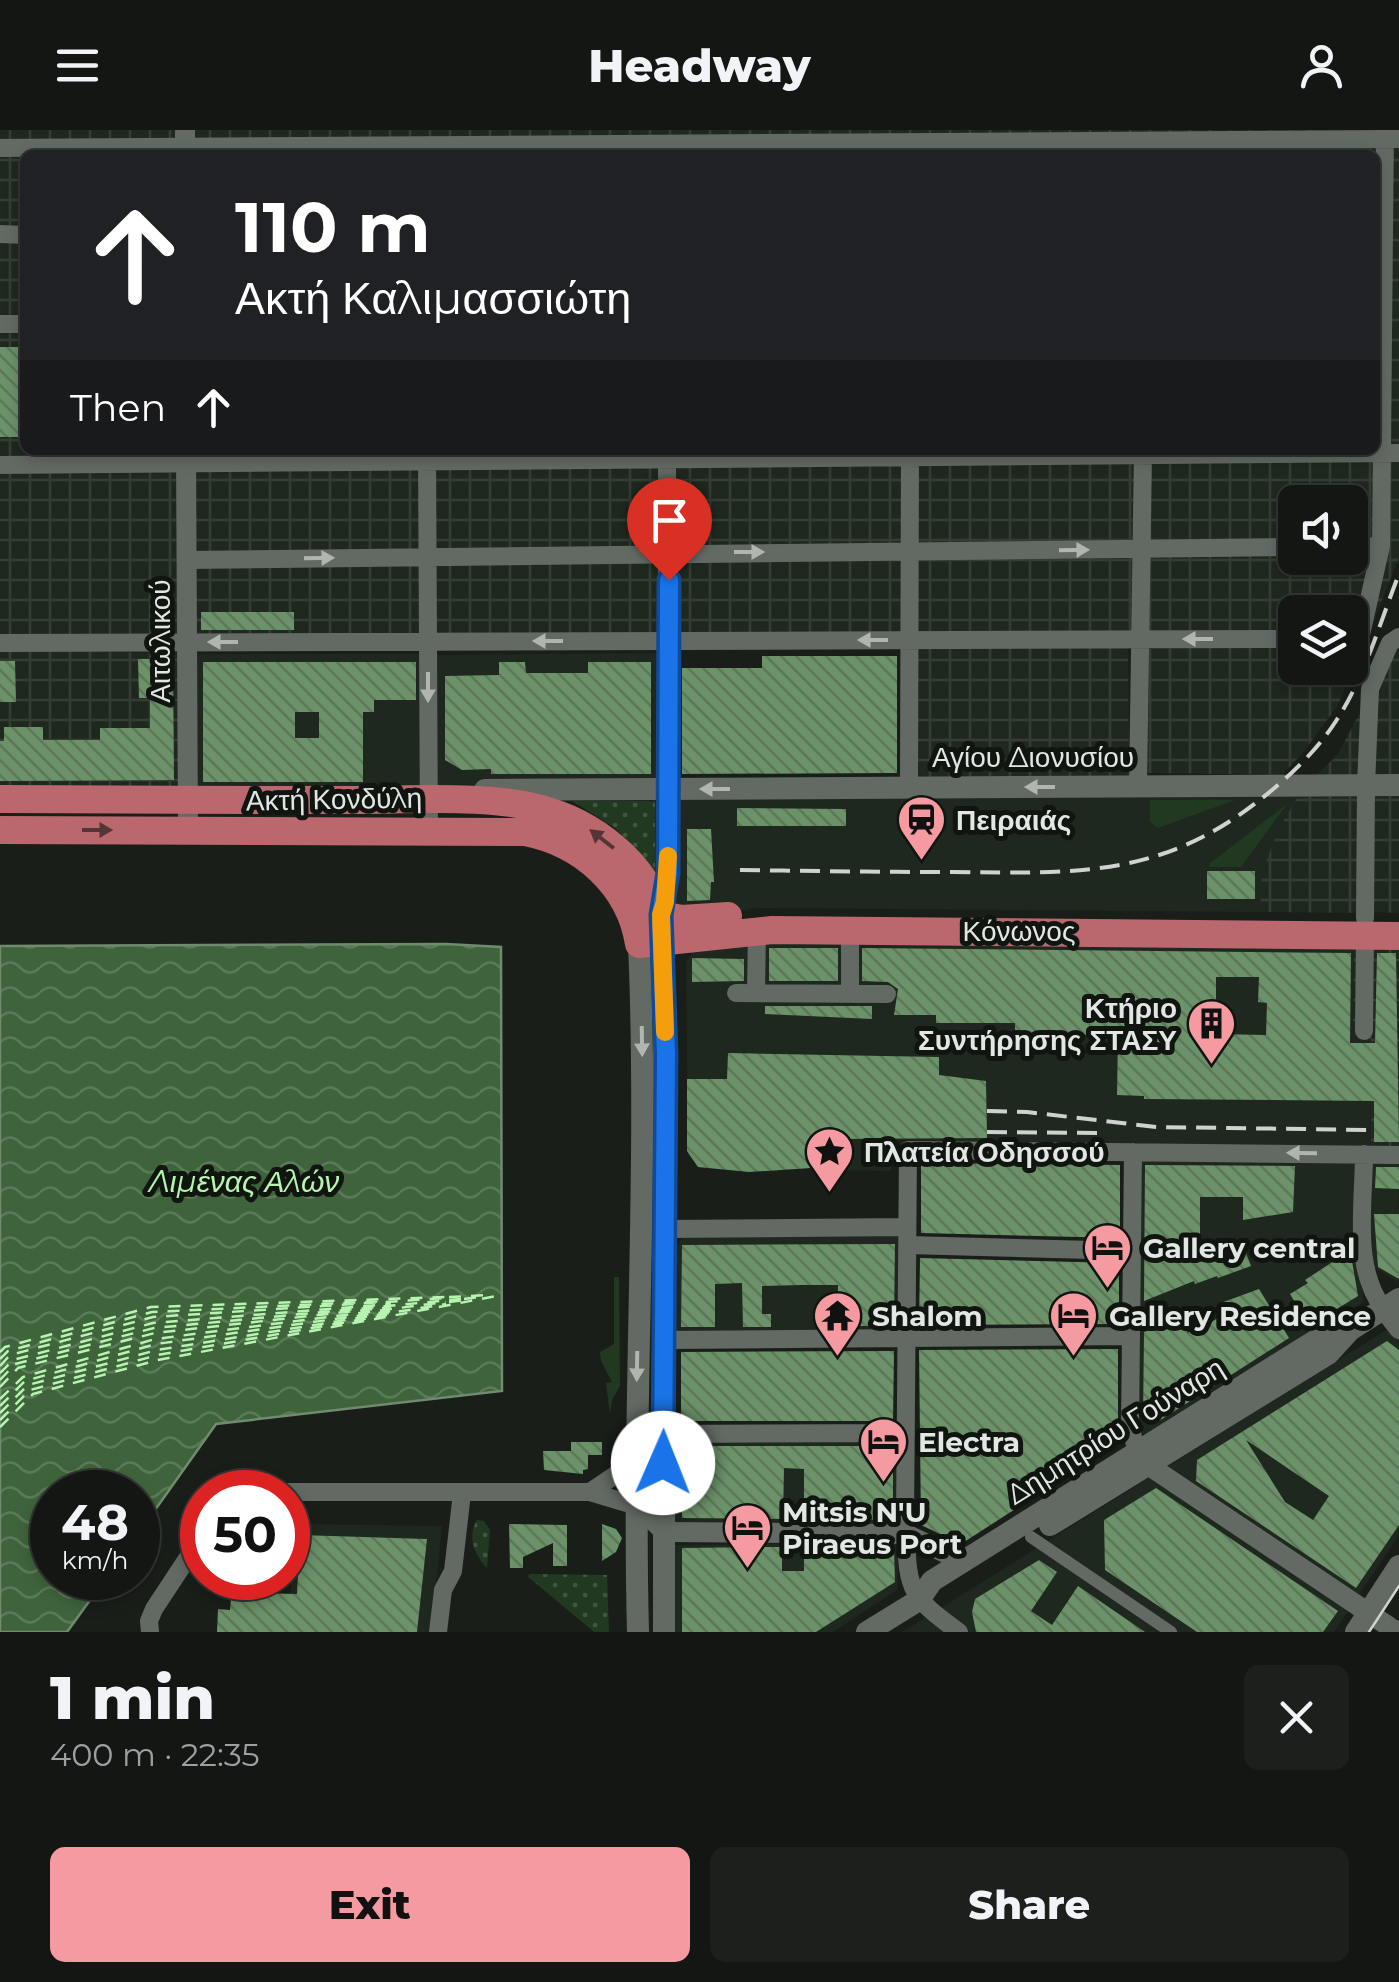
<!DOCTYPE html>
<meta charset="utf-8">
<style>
body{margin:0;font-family:Montserrat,sans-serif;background:#1c1f1c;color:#f1f3f6;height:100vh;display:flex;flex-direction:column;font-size:38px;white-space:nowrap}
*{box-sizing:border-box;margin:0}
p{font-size:32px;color:#9d9fa0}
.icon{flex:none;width:55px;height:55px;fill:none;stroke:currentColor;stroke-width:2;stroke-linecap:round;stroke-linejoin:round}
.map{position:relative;height:1502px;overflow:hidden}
.side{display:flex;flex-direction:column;background:#131613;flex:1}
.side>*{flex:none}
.hud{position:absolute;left:20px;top:20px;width:1360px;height:305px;border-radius:15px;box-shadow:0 5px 15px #0003,0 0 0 2px #323533;background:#202124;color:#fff;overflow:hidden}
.buttons{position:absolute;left:1278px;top:355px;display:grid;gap:20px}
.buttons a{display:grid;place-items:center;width:90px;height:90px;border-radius:15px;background:#131613;box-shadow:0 5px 15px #0003,0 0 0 2px #323533;font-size:50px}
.speed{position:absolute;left:30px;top:1340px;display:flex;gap:20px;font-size:50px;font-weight:700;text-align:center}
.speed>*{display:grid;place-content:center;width:130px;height:130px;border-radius:50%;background:#131613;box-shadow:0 5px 15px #0003,0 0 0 2px #323533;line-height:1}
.speed small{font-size:25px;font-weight:400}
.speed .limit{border:15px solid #d22;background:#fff;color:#111}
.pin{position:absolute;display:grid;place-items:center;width:85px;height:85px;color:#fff;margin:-102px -42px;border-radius:50% 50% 50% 0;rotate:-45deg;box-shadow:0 0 10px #0007}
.pin .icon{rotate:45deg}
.me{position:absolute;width:110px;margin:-55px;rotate:1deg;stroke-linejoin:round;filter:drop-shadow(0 0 8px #0008)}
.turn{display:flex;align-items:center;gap:35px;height:210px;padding:0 50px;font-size:45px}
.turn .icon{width:130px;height:130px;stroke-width:2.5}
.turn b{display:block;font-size:70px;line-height:85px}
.then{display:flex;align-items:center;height:95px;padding:0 50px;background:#0003;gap:20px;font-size:38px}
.round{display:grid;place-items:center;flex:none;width:105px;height:105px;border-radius:15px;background:#1c1f1c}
.overview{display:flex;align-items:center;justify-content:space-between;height:170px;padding:0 50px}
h1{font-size:60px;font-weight:800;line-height:75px}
.primary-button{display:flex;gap:20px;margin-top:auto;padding:20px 50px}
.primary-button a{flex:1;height:115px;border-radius:15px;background:#f49aa0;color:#111;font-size:40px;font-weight:800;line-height:115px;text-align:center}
.primary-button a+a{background:#1c1f1c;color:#f1f3f6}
header{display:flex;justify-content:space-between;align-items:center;height:130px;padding:0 50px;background:#131613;font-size:45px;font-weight:800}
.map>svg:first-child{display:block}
</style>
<header><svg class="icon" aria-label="menu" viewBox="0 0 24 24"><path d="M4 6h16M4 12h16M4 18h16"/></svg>Headway<svg class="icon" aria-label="person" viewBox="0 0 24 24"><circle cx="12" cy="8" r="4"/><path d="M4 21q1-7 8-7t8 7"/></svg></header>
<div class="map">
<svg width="1399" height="1502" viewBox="0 0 1399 1502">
<defs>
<pattern id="industrial-grid" width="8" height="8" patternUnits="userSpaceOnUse" patternTransform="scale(2.5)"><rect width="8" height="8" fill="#1e281e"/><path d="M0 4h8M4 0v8" fill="none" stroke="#343d34"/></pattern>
<pattern id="grass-dots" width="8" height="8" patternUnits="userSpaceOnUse" patternTransform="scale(2.5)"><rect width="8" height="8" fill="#213920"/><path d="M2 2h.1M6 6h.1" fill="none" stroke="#415640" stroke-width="1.8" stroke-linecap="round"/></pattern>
<pattern id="water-waves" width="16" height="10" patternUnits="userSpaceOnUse" patternTransform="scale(2.5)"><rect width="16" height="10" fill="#3f643c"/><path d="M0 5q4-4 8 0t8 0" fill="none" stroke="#5b7a58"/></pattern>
<pattern id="building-back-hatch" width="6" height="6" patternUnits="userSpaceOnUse" patternTransform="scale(2.5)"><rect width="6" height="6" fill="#6b9268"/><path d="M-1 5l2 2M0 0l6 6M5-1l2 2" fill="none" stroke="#5d775b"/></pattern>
</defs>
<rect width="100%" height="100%" fill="#191e19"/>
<!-- built -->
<path fill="#1e281e" d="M658,523V654L438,655L437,525Z
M197,524H420V657H197Z
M1300,663L1260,782L755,778L730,783L673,774L671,771L676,670Z
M1354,811L1353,908H1371L1370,1019L892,1010L891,1041L826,1040V1021H806V1039H779L778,1042L700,1038L688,1026L686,832L692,822L749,812Z
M1139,1027H1359L1360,1145L1364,1172L1146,1305L1138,1303Z
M1368,1027L1399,1028L1398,1152L1369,1135Z
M900,1105V1199L674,1201L675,1118L682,1108Z
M1399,1192V1405L1334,1502H902Z
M673,1311H900L899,1394L674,1396Z
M295,1383H303V1394L442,1396L431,1502H288Z
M899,1412L897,1460L833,1502H674V1415Z"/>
<!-- industrial -->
<path fill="url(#industrial-grid)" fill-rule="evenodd" d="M0,0H1399V428L1370,500H1350V482H1295V500L0,506ZM25,25H1375V320H25ZM1295,372H1350V428H1295Z
M1399,506V783L1370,782L1374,566Z
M1363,515L1338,575L1302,624L1282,645L1147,643L1149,519L1295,516V538H1350V516Z
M1128,517L1129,646L918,647L917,518Z
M0,521L180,523L181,656H0Z
M1361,580L1360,646L1315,647L1338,624Z
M1300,663H1360L1359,783L1260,782L1262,742L1279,698Z
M1354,811L1399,814V1017L1371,1016V909L1353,908Z"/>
<!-- grass -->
<path fill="url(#grass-dots)" d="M572,671H655V741L615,698Z
M477,1390L484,1391L490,1400L487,1438C474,1425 467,1406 477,1390Z
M530,1444L607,1445L609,1502H594L527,1446Z"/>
<!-- green -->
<path fill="#213920" d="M1150,670H1235L1158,698L1150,692Z
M1287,674L1241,737H1209L1210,733Z
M614,1147H619L620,1256L612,1270L610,1284L606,1253L612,1252L601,1231L600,1222L614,1214Z"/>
<!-- water -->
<path fill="url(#water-waves)" stroke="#708b6e" stroke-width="2.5" d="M446,814L501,817L502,1261L216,1294L138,1404V1362H52V1448H106L67,1502H0V816Z"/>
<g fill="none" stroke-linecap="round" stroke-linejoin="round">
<!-- ferry -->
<path stroke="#b7f3b1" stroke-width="2.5" stroke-dasharray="12 10" stroke-linecap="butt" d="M449,1167L490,1165
M464,1169L481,1167
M449,1172L466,1170
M0,1222L5,1217L151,1177L445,1167
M0,1229L8,1221L152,1182L386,1171
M0,1236L10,1225L153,1187L446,1168
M0,1243L13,1230L153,1193L391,1174
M0,1250L15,1234L154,1198L461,1169
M0,1257L18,1238L155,1203L391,1177
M0,1269L23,1247L155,1209L446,1172
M0,1276L25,1251L156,1214L392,1181
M0,1283L28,1255L157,1220L446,1174
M0,1290L30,1260L158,1225L387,1185
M0,1297L33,1264L158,1230L502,1165"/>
</g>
<!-- building -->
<path fill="url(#building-back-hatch)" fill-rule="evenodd" d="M0,217H25V307H0Z
M201,482H294V500H201Z
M762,526H897V643L682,644V538H762Z
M138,529H173L174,650L0,651V611H4V597H43V610H100V598H150V568H139Z
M0,531H15L16,572H0Z
M203,532H416V570H374V582H363V652H203ZM295,582H319V608H295Z
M499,532H525L526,543H588V532H651V644H491V639L462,640L445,630V546L499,545Z
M737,678L846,679V696H737Z
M687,699H711L714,752H711L710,770L687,771Z
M1207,741H1255V769H1207Z
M769,818H838V851H769Z
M862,818L1351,823L1350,913H1375L1377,823H1396L1399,1012H1374V971L1144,969V966L1117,965L1118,904L1015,907V893H936V885H894L898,859L888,852L862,851ZM1216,847H1259L1258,872L1267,873L1266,905L1216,904Z
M692,828L744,829V851L692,852Z
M765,876H872V889L765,884Z
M728,923L939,927V945L986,951L987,1008L843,1009L842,1040H826V1037L749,1042L698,1037L687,1021V949H727Z
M921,1033L1120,1035V1108L921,1103Z
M1145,1035L1295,1036L1293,1082L1243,1090V1067H1200V1132L1243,1115L1251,1136L1218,1148L1217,1146L1195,1154L1194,1151L1144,1171Z
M1376,1037H1399V1059L1375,1058Z
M1374,1084H1399V1149L1378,1137Z
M895,1114L894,1196H837L838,1155H801L762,1156V1184H771V1197H743L742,1153L715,1154V1197H681L682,1115Z
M1351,1125L1358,1166L1309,1196L1290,1164L1308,1153L1305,1150L1334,1131Z
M920,1128L1119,1133V1194L919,1195Z
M1259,1159L1289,1208L1159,1291L1151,1287L1146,1293L1143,1290L1144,1202L1180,1189L1188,1203L1194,1199L1196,1202L1224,1184L1218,1174Z
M1387,1211L1399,1220V1395L1356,1458L1196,1351L1197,1330ZM1246,1310L1329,1366L1313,1390L1285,1372Z
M1118,1219V1313L961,1414L921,1395L919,1220Z
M894,1221L893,1291H681V1222Z
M571,1312H602V1325H588V1339L583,1340V1344L544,1340L543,1321H571Z
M682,1316H893V1390L804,1389V1339L784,1338L783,1389L682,1388Z
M1156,1358L1338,1481L1323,1502H1197L1105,1440L1104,1390Z
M509,1394L567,1395V1436H553V1413L523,1427V1438H510Z
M602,1394L616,1399L622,1408L616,1422L602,1431Z
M300,1405L427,1409L417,1502H217L218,1479L230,1480L231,1468L254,1469V1463L297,1464Z
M760,1417H782V1441H804V1417L894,1418L895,1452L816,1502H682V1418Z
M1039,1430L1057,1442L1031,1481L1052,1495L1078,1456L1145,1502H976L972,1482L975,1469Z"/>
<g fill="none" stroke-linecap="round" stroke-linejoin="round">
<!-- pedestrian -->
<path stroke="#636a63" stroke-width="12" d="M1031,1407L1171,1502"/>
<!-- minor -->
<path stroke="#636a63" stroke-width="18" d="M0,18L1399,9
M0,104L25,105
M0,194H25
M427,320L429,702
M0,335L1399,323
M1350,417L1381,416
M187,430L1295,417
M1350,509H1360L1381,416L1385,0
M0,513L1295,509
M1138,657L1143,320
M909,658L910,320
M661,785L668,743L667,322
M1365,788L1366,656L1370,559L1390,513L1399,507
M736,863L887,864
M756,863L757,800
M850,864V800
M1364,901L1365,804
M1133,1022L1130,1296L1137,1322
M1364,1024C1364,1074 1352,1137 1383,1178
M665,1099L907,1097
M908,1115L1131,1121
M664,1210L1130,1206
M664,1304L906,1303
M280,1362H590L637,1376L663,1402
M590,1362L636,1331
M150,1502L149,1491L154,1479L202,1406
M438,1502L443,1460L453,1441L462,1363
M959,1502C904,1463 909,1457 905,1394L908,1020L1399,1025"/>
<!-- tertiary -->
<path stroke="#636a63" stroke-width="20" d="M185,0V25
M186,320L188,701
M1383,1178L1399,1199
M1139,1326L1148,1335L1397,1502
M663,1402L906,1404L964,1432"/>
<!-- secondary -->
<path stroke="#636a63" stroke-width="22" d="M485,660L1399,655
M664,811V1502
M1050,1395L1328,1224L1350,1200L1399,1169
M638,1502C632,1273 649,1043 639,814
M867,1502L919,1470L932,1451L1318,1209L1350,1200
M1356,1502L1399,1436"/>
<!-- primary -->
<path stroke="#ba676e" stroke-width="28" d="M0,669C119,670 239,670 358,670C414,670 494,664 548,681C601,697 656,743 663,800
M0,700L525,702C582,713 630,755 639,814L772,800L1399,806
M661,785L682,789L728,786"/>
<!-- tram -->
<path stroke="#cfd3cf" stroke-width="2.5" d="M1369,1502L1399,1456"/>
<!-- rail -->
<path stroke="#cfd3cf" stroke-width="4" stroke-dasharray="20 10" stroke-linecap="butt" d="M740,740C811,741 882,742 953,742C1071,743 1158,749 1257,672C1286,650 1316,622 1336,591C1365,547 1380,492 1399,444
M987,981L1027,982L1156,997L1371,1000
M987,1002L1102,1003"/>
</g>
<!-- one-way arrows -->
<defs><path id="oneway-solid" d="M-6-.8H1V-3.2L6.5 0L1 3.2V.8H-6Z" transform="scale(2.5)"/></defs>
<g fill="#b0b5b0">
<use href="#oneway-solid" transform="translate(1074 420) rotate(-1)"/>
<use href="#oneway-solid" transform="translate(749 422)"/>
<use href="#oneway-solid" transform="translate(319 428) rotate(-1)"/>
<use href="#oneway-solid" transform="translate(1198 509) rotate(180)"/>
<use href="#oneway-solid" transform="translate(873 510) rotate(180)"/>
<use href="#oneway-solid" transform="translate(548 511) rotate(180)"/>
<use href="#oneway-solid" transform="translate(223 512) rotate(180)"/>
<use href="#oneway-solid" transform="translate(428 557) rotate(90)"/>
<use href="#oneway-solid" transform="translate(1040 657) rotate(180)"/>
<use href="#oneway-solid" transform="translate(715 659) rotate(180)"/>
<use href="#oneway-solid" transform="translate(642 911) rotate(89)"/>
<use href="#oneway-solid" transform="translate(1302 1023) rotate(-179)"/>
<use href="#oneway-solid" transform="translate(637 1236) rotate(91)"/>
</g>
<g fill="#543636">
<use href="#oneway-solid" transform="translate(97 700)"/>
<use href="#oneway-solid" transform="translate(602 709) rotate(-142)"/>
</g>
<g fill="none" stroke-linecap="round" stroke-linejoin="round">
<defs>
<path id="route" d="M663,1333L666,924L661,785L668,743L669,450"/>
</defs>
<!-- route casing -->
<use href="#route" stroke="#114b97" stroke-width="25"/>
<!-- route -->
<use href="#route" stroke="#1a73e8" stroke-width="18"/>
<!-- slow -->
<path stroke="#f59e0b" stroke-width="18" d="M665,902L661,785L665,772L668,726"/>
</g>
<!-- icons -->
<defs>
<symbol id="station-pin" viewBox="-11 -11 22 30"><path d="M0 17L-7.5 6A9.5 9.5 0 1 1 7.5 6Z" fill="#f49aa0" stroke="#101510"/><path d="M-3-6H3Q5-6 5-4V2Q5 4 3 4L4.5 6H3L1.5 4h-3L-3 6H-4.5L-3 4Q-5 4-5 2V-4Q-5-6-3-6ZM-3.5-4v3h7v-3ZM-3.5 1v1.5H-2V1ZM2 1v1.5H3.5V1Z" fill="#111"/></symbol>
<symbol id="building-pin" viewBox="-11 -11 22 30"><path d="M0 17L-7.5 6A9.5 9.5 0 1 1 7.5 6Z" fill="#f49aa0" stroke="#101510"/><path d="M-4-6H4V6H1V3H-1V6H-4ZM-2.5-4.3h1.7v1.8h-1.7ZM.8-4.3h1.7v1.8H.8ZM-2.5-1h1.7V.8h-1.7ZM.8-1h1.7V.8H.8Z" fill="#111"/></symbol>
<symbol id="sight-pin" viewBox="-11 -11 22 30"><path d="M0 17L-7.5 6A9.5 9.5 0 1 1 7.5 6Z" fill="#f49aa0" stroke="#101510"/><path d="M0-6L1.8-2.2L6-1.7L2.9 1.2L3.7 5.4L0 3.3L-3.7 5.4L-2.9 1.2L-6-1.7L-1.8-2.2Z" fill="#111"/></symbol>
<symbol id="hotel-pin" viewBox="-11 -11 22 30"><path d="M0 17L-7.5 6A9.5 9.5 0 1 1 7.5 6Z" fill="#f49aa0" stroke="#101510"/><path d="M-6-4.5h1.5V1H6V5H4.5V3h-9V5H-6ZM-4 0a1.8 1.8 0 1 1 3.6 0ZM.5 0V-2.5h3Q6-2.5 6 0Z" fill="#111"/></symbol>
<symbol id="temple-pin" viewBox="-11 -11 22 30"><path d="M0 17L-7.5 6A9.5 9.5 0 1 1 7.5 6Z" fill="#f49aa0" stroke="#101510"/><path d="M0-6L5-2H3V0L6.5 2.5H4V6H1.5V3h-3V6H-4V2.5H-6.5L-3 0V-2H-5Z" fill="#111"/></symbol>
</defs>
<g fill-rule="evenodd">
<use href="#station-pin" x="894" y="662" width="55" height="75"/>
<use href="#building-pin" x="1184" y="866" width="55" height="75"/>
<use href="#sight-pin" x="802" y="994" width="55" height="75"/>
<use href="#hotel-pin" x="1080" y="1090" width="55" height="75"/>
<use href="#temple-pin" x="810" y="1158" width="55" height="75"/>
<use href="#hotel-pin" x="1046" y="1158" width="55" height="75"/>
<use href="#hotel-pin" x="856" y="1284" width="55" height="75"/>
<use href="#hotel-pin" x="720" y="1370" width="55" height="75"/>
</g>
<g text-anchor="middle" stroke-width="10" stroke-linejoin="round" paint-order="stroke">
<!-- street labels -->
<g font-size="28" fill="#e3e7e3" stroke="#101510">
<text transform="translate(160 511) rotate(-90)" y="10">Αιτωλικού</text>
<text x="1033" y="637">Αγίου Διονυσίου</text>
<text transform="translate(334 669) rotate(-1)" y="10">Ακτή Κονδύλη</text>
<text x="1019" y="811">Κόνωνος</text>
<text transform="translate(1115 1301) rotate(-32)" y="10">Δημητρίου Γούναρη</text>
</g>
<!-- poi labels -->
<g font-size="28" font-weight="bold" fill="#e3e7e3" stroke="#101510" text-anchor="start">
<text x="956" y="700">Πειραιάς</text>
<text x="1177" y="888" text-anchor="end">Κτήριο<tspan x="1177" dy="32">Συντήρησης ΣΤΑΣΥ</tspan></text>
<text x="864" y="1032">Πλατεία Οδησσού</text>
<text x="1143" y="1128">Gallery central</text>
<text x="872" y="1196">Shalom</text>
<text x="1109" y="1196">Gallery Residence</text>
<text x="918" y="1322">Electra</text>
<text x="782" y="1392">Mitsis N'U<tspan x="782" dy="32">Piraeus Port</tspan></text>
</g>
<!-- water labels -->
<g font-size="30" font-style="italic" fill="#b7f3b1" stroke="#101510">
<text x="244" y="1062">Λιμένας Αλών</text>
</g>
</g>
</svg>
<div class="buttons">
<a><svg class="icon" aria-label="sound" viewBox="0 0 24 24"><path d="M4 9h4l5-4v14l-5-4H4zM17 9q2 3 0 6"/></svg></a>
<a><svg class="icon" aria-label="layers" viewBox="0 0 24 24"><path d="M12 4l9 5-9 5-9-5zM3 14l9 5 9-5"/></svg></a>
</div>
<div class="speed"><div>48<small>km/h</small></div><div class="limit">50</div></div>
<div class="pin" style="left:669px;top:450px;background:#d93025"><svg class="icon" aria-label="arrive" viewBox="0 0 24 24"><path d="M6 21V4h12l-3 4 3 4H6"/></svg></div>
<svg class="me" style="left:663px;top:1333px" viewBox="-20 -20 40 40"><circle r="19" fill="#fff"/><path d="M0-13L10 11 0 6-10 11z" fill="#1a73e8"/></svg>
<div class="hud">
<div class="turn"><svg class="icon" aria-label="ahead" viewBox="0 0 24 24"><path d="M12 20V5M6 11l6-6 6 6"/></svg><div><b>110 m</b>Ακτή Καλιμασσιώτη</div></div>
<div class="then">Then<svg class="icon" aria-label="ahead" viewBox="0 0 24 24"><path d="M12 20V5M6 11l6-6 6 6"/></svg></div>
</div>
</div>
<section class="side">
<div class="overview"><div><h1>1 min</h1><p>400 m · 22:35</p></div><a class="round"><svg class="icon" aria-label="close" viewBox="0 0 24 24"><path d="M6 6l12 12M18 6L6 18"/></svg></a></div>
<div class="primary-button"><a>Exit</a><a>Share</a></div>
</section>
